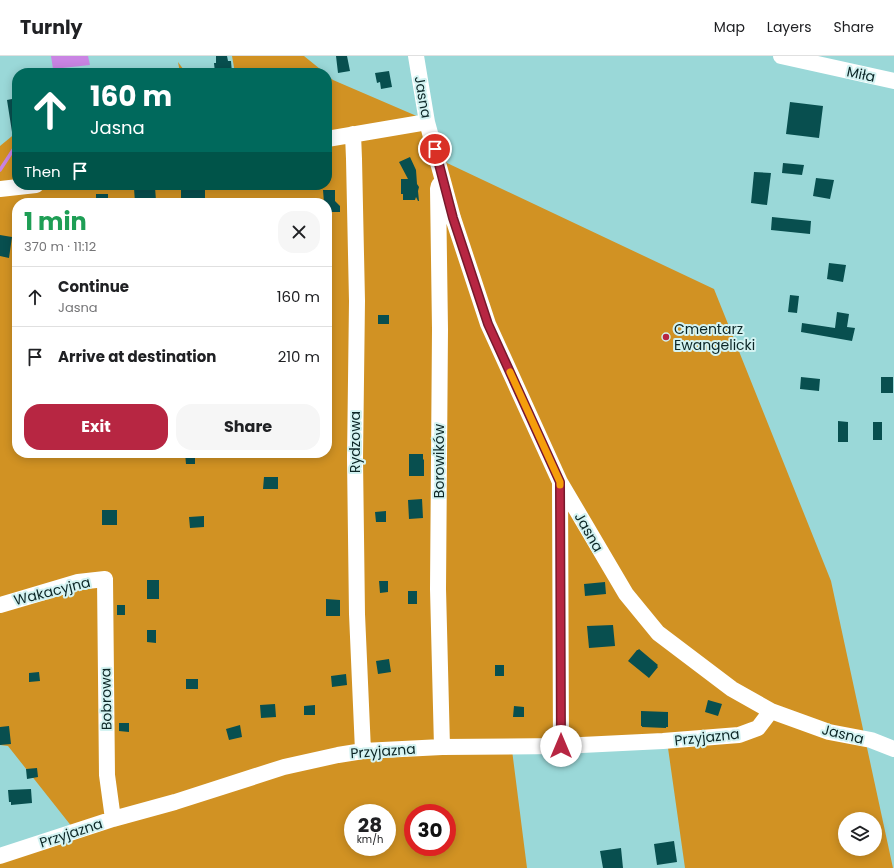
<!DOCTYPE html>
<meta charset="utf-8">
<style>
body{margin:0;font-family:Poppins,sans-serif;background:#f6f6f6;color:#202124;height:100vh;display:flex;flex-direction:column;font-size:15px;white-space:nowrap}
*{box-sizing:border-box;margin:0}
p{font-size:13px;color:#757577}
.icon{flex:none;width:22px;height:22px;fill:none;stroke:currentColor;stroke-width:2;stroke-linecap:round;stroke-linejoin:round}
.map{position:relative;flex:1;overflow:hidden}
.sheet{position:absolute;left:12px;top:142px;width:320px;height:260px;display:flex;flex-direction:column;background:#fff;border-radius:16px;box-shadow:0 2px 10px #0003}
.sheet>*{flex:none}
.guide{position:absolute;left:12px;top:12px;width:320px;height:122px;border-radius:16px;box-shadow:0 2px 10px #0003;background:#00695c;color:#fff;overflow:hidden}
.controls{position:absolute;left:838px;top:756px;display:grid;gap:8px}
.controls a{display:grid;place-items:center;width:44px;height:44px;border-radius:50%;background:#fff;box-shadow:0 2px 10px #0003;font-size:20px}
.speed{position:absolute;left:344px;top:748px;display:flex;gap:8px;font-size:20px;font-weight:700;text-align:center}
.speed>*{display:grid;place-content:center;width:52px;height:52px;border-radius:50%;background:#fff;box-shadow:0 2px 10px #0003;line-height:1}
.speed small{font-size:10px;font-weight:400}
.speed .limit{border:6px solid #d22;background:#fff;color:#111}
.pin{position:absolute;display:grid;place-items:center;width:34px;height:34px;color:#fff;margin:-17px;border:2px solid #fff;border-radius:50%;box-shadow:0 1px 4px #0007}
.me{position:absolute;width:44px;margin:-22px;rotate:0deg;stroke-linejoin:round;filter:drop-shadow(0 0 3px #0008)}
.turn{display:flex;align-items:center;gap:14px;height:84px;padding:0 12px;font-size:18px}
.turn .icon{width:52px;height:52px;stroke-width:2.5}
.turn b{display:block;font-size:28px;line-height:34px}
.then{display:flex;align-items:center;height:38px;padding:0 12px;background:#0003;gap:8px;font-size:15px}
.round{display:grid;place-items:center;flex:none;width:42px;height:42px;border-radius:16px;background:#f6f6f6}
.headline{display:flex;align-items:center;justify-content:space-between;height:68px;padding:0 12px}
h1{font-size:24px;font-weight:700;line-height:30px;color:#1e9e55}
.primary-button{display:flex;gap:8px;margin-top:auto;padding:8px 12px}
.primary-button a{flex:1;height:46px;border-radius:16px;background:#b72642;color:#fff;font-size:16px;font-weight:700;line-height:46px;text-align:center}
.primary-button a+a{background:#f6f6f6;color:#202124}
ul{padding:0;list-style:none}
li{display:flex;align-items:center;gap:12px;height:60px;padding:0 12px;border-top:1px solid #e0e0e0}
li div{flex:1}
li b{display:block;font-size:15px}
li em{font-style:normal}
header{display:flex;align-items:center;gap:24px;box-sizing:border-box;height:56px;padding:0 20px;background:#fff;border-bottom:1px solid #e0e0e0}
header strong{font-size:19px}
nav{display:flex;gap:22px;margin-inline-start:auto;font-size:14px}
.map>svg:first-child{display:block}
</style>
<header>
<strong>Turnly</strong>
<nav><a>Map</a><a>Layers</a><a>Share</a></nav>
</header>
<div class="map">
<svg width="894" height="812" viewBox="0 0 894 812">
<rect width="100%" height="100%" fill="#9ad8d8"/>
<!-- green -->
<path fill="#d19223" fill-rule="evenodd" d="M232,0H304L325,17H235Z
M178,6L186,17L205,14L206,17H180Z
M327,19L333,24L419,61L447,107L714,233L831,525L893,812H685L668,692L512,694L527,812H0V807L80,781L8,690L0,689V90L17,76V129H327ZM17,147H327V397H17ZM353,757H387V791H353ZM413,757H447V791H413ZM845,763H875V793H845Z"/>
<!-- water -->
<path fill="#c984e3" d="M51,0H88L90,9L53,13Z"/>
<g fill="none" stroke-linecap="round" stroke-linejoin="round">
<!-- stream -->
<path stroke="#c984e3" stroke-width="3.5" d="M0,114L17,88"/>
</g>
<!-- building -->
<path fill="#084f4f" d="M216,0H227L228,5H231L232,17H215L214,7H216Z
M336,0H347L350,15L338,17Z
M389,15L392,31L381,33L380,26L377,27L375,17Z
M17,42V76H12L7,44Z
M790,46L823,50L819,82L786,78Z
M410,101L416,114L417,128L419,131L418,135L419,145H418L416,141L415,144H403V138H401V123H408L399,106Z
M783,107L804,109L802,119L782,117Z
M754,116L771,117L767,149L751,147Z
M816,122L834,124L830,143L813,140Z
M181,129H205V147H181Z
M151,131H155L156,145L145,146V147H135L134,132Z
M323,134H335V145L340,150V156H329V154H327V147H324Z
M96,138H108V147H96Z
M772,161L811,165L810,178L771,174Z
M0,179L12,181L9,202L0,200Z
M829,207L846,209L843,226L827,223Z
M790,239L799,240L797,257L788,256Z
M837,256L849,258L847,271L855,272L852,285L801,276L802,267L835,272Z
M378,259H389V268H378Z
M801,321L820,323L819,335L800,333Z
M881,321H893V337H881Z
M838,365L848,366V386H838Z
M873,366H882V384H873Z
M185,397H195V408H186Z
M409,398H423V404L424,403V420H409Z
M264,421H278V433H263Z
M422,443L423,462L409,463L408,444Z
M102,454H117V469H102Z
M386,455V466H376L375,456Z
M204,460V471L190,472L189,461Z
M147,524H159V543H147Z
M379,525H388V536L380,537Z
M605,526L606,538L585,540L584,528Z
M408,535H417V548H408Z
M326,543L340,544V560H326Z
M117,549H125V559H117Z
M613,569L615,590L589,592L587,570Z
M147,574H156V587L147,586Z
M639,593L658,609L657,610L658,611L649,622L628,605L637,594H638Z
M389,603L391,616L378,618L376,605Z
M495,609H504V620H495Z
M39,616L40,625L29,626V617Z
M346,618L347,629L332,631L331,620Z
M186,623H198V633H186Z
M708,644L722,648L718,660L705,656Z
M275,648L276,661L261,662L260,649Z
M315,649V659H304V650Z
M514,650L524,651V661H513Z
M641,655L668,656V671H666V672L642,671V670H641Z
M119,667H129V676L119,675Z
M240,669L242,681L229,684L226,673Z
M9,670L11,688L0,689V671Z
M37,712L38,721L27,723L26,713Z
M31,733L32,747L11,749V746H9L8,734Z
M674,785L677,806L657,809L654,788Z
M621,792L623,812H603L600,795Z"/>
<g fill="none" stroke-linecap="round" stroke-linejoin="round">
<!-- minor -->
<path stroke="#fff" stroke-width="16" d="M416,0L427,66L453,162L488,268L560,426L626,538L658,577L732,633L771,655L829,676L871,684L894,693
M781,0L894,25
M353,78L354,103L357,245L355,403L357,558L363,695
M327,83L427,66
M439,129L438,133L440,273L438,533L442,691
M0,133L36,129
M560,427L561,690
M0,549L78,526L105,523L107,719L113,763
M0,800L113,763L175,746L284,711L338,699L363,695L442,691L561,690L663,685L739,679L758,672L771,655"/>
</g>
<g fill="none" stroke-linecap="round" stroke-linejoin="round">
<defs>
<path id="route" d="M435,93L453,162L488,268L560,426L561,690"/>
</defs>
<!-- route casing -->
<use href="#route" stroke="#77192b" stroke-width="10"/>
<!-- route -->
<use href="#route" stroke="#b72642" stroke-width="7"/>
<!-- slow -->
<path stroke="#f59e0b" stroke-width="7" d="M510,316L560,426V429"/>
</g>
<!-- markers -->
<circle fill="#b72642" stroke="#d4f3f2" stroke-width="1.5" cx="666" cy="281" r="4"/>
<g text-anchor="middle" stroke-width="4" stroke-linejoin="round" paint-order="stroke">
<!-- street labels -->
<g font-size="14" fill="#0c2626" stroke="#d4f3f2">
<text transform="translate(861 18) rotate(12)" y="5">Miła</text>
<text transform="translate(423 41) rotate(80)" y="5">Jasna</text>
<text transform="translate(355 386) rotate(-90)" y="5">Rydzowa</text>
<text transform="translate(439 405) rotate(-90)" y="5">Borowików</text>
<text transform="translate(589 476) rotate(60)" y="5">Jasna</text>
<text transform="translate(52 535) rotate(-14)" y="5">Wakacyjna</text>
<text transform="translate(106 643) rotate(-91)" y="5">Bobrowa</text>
<text transform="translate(843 678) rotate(14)" y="5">Jasna</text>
<text transform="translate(707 681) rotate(-6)" y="5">Przyjazna</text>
<text transform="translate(383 695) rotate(-4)" y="5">Przyjazna</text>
<text transform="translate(71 777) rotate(-18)" y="5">Przyjazna</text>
</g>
<!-- poi labels -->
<g font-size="14" fill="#0c2626" stroke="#d4f3f2" text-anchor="start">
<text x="674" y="278">Cmentarz<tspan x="674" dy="16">Ewangelicki</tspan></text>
</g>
</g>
</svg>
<div class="controls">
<a><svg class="icon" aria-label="layers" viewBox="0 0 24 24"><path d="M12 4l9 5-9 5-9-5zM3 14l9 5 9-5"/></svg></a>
</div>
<div class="speed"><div>28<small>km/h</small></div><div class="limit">30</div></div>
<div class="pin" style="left:435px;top:93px;background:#d93025"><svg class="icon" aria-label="arrive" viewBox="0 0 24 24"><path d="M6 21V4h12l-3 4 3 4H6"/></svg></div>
<svg class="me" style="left:561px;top:690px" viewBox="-20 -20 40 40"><circle r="19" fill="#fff"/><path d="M0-13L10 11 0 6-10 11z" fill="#b72642"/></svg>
<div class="guide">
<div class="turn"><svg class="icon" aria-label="ahead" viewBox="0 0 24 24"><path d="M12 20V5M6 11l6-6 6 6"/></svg><div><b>160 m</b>Jasna</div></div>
<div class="then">Then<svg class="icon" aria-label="arrive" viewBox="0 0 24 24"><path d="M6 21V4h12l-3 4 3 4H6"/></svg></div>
</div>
<section class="sheet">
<div class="headline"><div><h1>1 min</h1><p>370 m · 11:12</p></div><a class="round"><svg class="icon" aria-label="close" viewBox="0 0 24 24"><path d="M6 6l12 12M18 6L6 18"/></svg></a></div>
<ul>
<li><svg class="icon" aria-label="ahead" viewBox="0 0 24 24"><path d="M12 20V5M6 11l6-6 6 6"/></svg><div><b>Continue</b><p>Jasna</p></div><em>160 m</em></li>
<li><svg class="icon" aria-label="arrive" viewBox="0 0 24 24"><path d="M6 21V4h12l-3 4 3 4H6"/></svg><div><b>Arrive at destination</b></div><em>210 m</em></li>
</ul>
<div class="primary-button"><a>Exit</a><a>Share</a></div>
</section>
</div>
